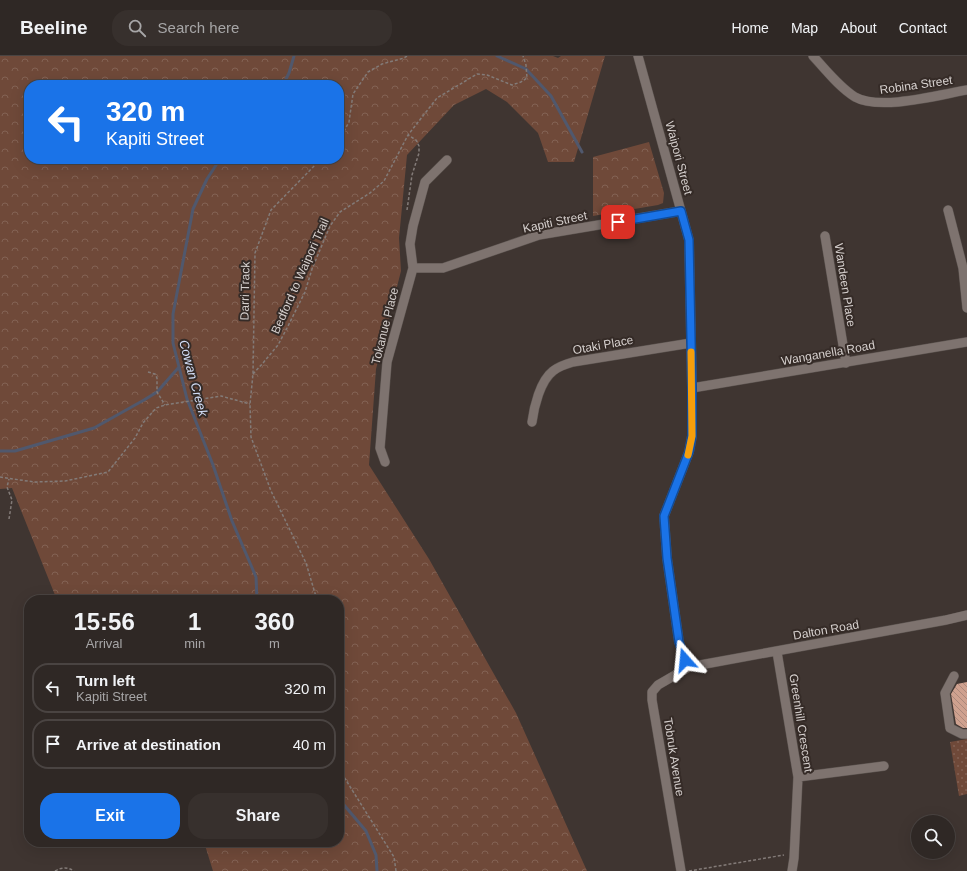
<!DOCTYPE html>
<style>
body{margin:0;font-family:Helvetica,sans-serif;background:#37302d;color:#f1f3f6;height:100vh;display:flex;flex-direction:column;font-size:15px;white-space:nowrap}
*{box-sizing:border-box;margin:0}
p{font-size:13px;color:#a7a6a7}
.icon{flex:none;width:22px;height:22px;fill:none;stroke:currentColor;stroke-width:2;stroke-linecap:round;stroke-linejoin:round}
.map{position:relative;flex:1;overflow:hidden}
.sheet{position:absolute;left:24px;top:539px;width:320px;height:252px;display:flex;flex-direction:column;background:#2f2825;border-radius:16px;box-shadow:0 4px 16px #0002,0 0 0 1px #4a4442}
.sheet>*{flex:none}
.hud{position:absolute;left:24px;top:24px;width:320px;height:84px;border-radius:16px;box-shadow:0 4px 16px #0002,0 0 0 1px #4a4442;background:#1a73e8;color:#fff;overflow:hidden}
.tools{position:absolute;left:911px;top:759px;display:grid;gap:8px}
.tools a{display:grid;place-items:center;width:44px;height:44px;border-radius:50%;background:#2f2825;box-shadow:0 4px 16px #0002,0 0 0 1px #4a4442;font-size:20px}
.pin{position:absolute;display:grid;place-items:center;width:34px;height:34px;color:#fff;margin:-17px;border-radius:8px;box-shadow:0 2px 6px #0006}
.me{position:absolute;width:44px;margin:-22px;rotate:342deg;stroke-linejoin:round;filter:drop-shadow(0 0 3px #0008)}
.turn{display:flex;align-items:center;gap:14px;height:84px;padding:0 16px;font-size:18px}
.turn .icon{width:52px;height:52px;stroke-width:2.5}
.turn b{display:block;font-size:28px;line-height:34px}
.eta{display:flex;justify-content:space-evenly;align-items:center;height:68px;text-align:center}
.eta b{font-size:24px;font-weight:600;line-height:28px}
.primary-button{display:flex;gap:8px;margin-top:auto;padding:8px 16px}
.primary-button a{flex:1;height:46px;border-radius:16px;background:#1a73e8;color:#fff;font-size:16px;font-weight:600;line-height:46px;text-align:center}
.primary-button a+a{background:#37302d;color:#f1f3f6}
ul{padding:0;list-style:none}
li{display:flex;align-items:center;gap:12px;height:50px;margin:0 8px 6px;padding:0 8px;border:2px solid #4a4442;border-radius:16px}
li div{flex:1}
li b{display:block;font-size:15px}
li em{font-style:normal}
header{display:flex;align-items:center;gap:24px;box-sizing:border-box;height:56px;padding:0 20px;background:#2f2825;border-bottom:1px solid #4a4442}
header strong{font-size:19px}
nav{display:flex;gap:22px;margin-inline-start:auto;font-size:14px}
.search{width:280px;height:36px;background:#37302d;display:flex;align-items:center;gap:10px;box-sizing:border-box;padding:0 14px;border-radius:16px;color:#a7a6a7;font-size:15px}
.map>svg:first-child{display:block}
</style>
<header>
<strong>Beeline</strong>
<div class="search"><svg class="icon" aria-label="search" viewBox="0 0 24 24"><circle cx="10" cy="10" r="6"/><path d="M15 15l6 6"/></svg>Search here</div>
<nav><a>Home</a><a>Map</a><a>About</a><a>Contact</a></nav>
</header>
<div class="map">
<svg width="967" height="815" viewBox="0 0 967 815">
<defs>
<pattern id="forest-crowns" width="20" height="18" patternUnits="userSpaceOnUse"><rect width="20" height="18" fill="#6f4939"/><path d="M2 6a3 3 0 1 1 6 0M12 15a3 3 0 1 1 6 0" fill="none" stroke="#836254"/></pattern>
<pattern id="park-dots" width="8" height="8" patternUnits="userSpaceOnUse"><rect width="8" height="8" fill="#6f4939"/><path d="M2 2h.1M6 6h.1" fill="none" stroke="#836254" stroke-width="1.8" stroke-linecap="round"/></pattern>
<pattern id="building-back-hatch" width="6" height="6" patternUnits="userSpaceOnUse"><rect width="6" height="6" fill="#cfa18f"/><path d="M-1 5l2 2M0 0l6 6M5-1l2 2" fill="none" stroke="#ab887b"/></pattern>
</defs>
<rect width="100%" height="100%" fill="#3f3531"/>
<!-- forest -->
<path fill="url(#forest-crowns)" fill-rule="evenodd" d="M0,0H553L558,2L561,0H605L574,106H548L538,77L507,46L486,33L454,49L407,99L399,182L401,215L376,313L369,409L429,503L516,657L587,815H213L204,786H339V544H57L12,432L0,433ZM29,29H339V103H29Z
M649,86L664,137L663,147L658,149L593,160V101Z"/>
<!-- park -->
<path fill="url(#park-dots)" d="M967,683V738L959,740L950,686Z"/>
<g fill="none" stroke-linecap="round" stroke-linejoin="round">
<!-- stream -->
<path stroke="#50586d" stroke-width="3" d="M497,0L526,13L551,40L582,96
M283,29L289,17L294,0
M220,103L207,123L193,153L173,258V287L187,343L213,409L232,465L256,521L257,544
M0,395H15L94,372L144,344L157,336L179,311
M339,743L366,775L376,799L377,815"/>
</g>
<!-- building -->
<path fill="url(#building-back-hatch)" d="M967,626V672H963L956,668L951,638L957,628Z"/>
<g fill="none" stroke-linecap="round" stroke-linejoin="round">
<defs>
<path id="minor" d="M638,0L689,184L692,332V380L689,396L664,460L667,502L679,586L685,604L689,611
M813,0C826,14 839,31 855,41C880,55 938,39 967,34
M948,154L963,212L967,252
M825,180L846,307
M413,212H443L539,179L681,155
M692,332L967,286
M532,366C534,351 540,325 553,315C559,310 566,308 573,306L691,287
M385,406L380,392L387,306L413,212L410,188L413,170L425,126L447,104
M777,596L798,721L794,802L792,815
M954,620L945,637L950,672L962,678H967
M798,721L884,710
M681,815L652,644V636L658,629L689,611L946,564L967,559"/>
</defs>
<!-- minor casing -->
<use href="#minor" stroke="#5b534f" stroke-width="10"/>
<!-- path -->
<path stroke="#837b78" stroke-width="1.5" stroke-dasharray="3 2" stroke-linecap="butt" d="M339,84L349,66L353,38L368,16L382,8L404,2L407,0
M407,154L412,119L419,97V90L416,84L408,79
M148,316L155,318L157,322V336L165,349
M253,318L263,307L278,289L287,272L305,236L312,213L330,170L340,156L370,137L384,125L408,79L437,42L477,18L487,19L512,29L521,26L527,22L526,9L523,0
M0,421L34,426L65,425L108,416L135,382L143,367L156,352L165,349L221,340L250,348
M9,463L12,444L7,431L9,423
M317,544L306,507L271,435L251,381L250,348L253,318L255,197L271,154L321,103
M339,713L394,801L396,815
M55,815C62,811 68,811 74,815
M689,815L784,799"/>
<!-- minor -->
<use href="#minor" stroke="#7e736f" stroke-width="9"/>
</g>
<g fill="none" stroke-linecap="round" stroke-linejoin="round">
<defs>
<path id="route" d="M618,166L681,155L689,184L692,332V380L689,396L664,460L667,502L679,586L685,604"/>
</defs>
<!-- route casing -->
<use href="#route" stroke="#114b97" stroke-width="10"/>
<!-- route -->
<use href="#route" stroke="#1a73e8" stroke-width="7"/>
<!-- slow -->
<path stroke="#f59e0b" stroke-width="7" d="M688,399L692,380L691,296"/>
</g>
<g text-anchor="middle" stroke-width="4" stroke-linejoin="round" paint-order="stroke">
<!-- street labels -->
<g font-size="12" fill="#d6d0ce" stroke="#352b27">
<text transform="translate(916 29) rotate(-8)" y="4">Robina Street</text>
<text transform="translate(679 102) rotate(75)" y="4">Waipori Street</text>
<text transform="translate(555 166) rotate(-12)" y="4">Kapiti Street</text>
<text transform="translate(300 220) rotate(-66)" y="4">Bedford to Waipori Trail</text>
<text transform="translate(845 229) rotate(81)" y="4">Wandeen Place</text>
<text transform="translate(245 235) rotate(-89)" y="4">Darri Track</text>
<text transform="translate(385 270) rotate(-76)" y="4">Tokanue Place</text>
<text transform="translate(603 289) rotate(-10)" y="4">Otaki Place</text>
<text transform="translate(828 297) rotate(-10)" y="4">Wanganella Road</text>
<text transform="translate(826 574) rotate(-10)" y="4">Dalton Road</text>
<text transform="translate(801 667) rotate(81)" y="4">Greenhill Crescent</text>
<text transform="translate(674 701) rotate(81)" y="4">Tobruk Avenue</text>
</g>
<!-- water labels -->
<g font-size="13" font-style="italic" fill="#d2def7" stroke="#352b27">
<text transform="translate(194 322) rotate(75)" y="5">Cowan Creek</text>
</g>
</g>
</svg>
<div class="tools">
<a><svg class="icon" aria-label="search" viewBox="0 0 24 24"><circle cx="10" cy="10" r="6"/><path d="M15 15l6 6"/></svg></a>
</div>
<div class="pin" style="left:618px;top:166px;background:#d93025"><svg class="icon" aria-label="arrive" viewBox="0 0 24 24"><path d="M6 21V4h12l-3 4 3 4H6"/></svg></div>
<svg class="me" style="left:685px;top:604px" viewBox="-20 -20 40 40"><path d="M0-17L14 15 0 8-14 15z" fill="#1a73e8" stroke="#fff" stroke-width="4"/></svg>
<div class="hud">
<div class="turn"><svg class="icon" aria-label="left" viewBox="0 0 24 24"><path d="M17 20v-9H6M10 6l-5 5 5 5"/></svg><div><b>320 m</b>Kapiti Street</div></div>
</div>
<section class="sheet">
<div class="eta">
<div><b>15:56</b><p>Arrival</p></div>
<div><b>1</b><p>min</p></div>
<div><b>360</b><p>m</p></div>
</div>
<ul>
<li><svg class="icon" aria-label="left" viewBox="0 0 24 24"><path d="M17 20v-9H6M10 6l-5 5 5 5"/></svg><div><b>Turn left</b><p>Kapiti Street</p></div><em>320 m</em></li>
<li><svg class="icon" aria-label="arrive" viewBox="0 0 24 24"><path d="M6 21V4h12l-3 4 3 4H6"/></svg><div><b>Arrive at destination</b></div><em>40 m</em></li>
</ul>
<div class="primary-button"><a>Exit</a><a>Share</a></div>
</section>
</div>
